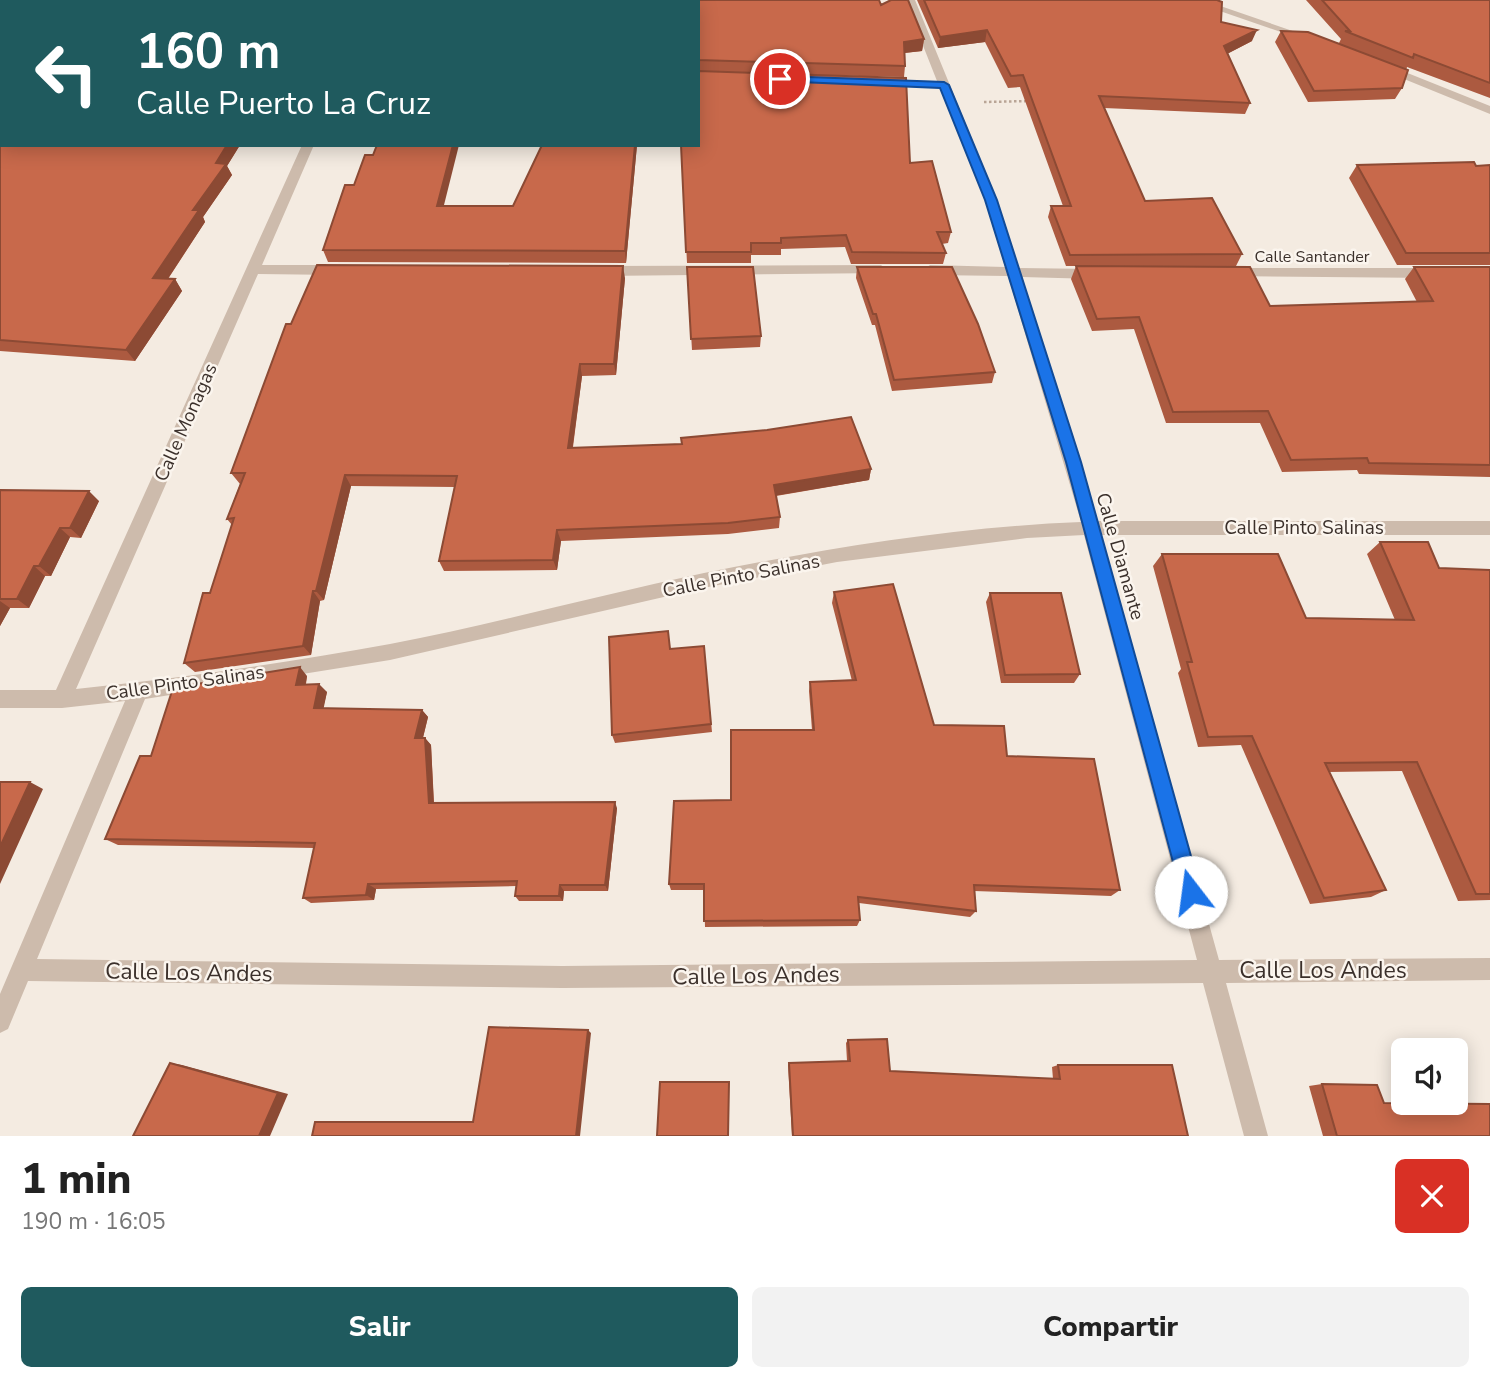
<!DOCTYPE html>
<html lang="es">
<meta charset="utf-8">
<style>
body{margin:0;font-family:"Nunito Sans",sans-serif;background:#f2f2f2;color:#222;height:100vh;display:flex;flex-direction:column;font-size:26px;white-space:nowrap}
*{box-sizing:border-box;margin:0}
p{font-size:23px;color:#767676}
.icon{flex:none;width:38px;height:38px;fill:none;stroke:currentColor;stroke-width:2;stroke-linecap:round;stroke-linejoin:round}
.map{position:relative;height:1136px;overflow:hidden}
.panel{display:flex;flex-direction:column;background:#fff;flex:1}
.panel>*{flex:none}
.guide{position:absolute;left:0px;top:0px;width:700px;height:147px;box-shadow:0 4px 18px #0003;background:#1f5a5e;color:#fff;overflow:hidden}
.fabs{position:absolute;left:1391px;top:1038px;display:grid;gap:14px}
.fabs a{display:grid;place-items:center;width:77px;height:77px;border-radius:10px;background:#fff;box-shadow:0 4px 18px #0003;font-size:35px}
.pin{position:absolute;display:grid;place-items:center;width:60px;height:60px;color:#fff;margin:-30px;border:4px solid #fff;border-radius:50%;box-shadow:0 2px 7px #0007}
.me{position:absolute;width:77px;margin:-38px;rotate:345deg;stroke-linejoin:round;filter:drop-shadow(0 0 5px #0008)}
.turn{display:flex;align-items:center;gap:24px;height:147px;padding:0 21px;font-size:32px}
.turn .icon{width:91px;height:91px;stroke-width:2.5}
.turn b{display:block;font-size:49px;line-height:60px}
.round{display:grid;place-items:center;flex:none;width:74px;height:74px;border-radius:10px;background:#f2f2f2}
.headline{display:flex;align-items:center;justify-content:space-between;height:119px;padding:0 21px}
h1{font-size:42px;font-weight:800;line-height:52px}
.cta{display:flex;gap:14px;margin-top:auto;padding:14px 21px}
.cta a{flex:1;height:80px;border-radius:10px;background:#1f5a5e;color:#fff;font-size:28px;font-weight:800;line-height:80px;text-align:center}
.cta a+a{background:#f2f2f2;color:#222}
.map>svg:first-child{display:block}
</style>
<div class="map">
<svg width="1490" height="1136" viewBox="0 0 1490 1136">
<rect width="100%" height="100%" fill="#f4ebe1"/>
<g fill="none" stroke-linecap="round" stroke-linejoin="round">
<!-- path -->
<path stroke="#b9a596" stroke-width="2.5" stroke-dasharray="2.5 2.5" stroke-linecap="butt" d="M984,102L1031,101"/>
<!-- minor -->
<path fill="#cdbbac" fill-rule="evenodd" d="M905,0H915L997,200L1019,268L1095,269L1102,274L1095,279L1022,277L1097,521H1490V535H1101L1219,960L1490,958V980L1226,983L1268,1136H1244L1203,983L562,988L28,981L8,1029L0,1033V994L125,701L62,708H0V690H56L302,145H314L262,265H339L346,270L339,275L258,274L76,689C181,678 286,663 390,644C495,624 599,595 704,573C829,548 954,527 1081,522L1008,276L930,275L923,270L930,265L1005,267L985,200L940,88L885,86L879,83L885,80L937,81ZM1084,535L1197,960L562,966L37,959L145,699L390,660L703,588L837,562L1027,538Z
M1188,0H1203L1313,38L1304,40Z
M1382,66H1390L1490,106V114L1382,70Z
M881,265L888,270L886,273L601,276L594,271L601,266Z
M1231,268H1434L1441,273L1434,278L1226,276L1224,273Z"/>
</g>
<!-- wall -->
<path fill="#ac5a40" d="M0,0H879L881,5L891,0H908L924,39L922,51L905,53V66L904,77L773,74L906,78L910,163L932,161L951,232L948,243L942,244L946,253L943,264H851L845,247L781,249V255H751V263H687L681,145H698V2H2V145H240L227,166L232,175L203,217L205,222L168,279H175L182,291L135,361L0,351Z
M917,0H1219L1221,22L1252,41L1227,54L1250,103L1245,114L1104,108L1145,201L1242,254L1236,266H1066L1048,217L1051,206H1063L1020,87L1008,88L985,42L938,48Z
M1306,0H1490V98L1407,67L1402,88L1395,99L1308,102L1275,42L1281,31L1339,43L1341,39Z
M542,145H637L626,263L328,262L323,250L354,185L373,155L444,206H513Z
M1357,165H1490V265H1397L1349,178Z
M1076,266L1270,306L1417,302L1405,279L1414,267H1490V477L1359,474L1357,470L1282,472L1260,423H1166L1134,329L1092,331L1071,279Z
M687,267L761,336L760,347L692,350Z
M857,267L995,372L992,383L892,391L875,325H872L856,278Z
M625,278L616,375L582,376L573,447L871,469L869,480L776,496L780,517L779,528L728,534L561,541L557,570L444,571L439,561L455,487L351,486L324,600L320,601L311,655L195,672L184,663L210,593L232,525L227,519L240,484L231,473L291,324Z
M0,490L99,501L81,538L70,537L51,576H45L29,608H10L0,626Z
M1380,542L1439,568L1490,570V900L1458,901L1402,771L1329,772L1386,890L1371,897L1310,904L1241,745L1198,747L1178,673L1181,669L1153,566L1162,554L1306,618L1395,620L1367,554Z
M834,592L934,725L1007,756L1120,890L1111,896L974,891L976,911L970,917L859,903L860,920L857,926L705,927L704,890H671L669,884L731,800L812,730L809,691L810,682L852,681L832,603Z
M990,593L1080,674L1074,683H1001L986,602Z
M704,646L712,732L615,743L612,735L670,649Z
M307,676L306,684L327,692L323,708L422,710L428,717L423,738H425L431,745L434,802L617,808L608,891H564L563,901H519L515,896L516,886L376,889L374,900L311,903L303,898L314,848L118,845L105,839L151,756Z
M848,1040L890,1071L1053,1079L1052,1067L1058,1065L1188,1136H792L788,1065L789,1063L847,1061L846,1043Z
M1322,1084L1384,1103L1490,1136H1323L1309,1086Z"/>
<!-- shaded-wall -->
<path fill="#8c4a34" d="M987,30L985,42L938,48L940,37Z
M1257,30L1252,41L1219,58L1224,46Z
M924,39L922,51L903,53L904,42Z
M227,145H240L227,166L232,175L203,217L205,222L161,289L153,278L193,210L216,163Z
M453,145H459L441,217L437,206Z
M635,145H637L626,263L625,251Z
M623,266L625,278L616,375L614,364Z
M175,279L182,291L135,361L126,350Z
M580,364L582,376L571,459L568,448Z
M871,469L869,480L773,496L774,485Z
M345,475L351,486L324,600L316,591Z
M89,491L99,501L81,538L70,528Z
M60,528L70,537L51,576L39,566Z
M557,530L561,541L557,570L553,560Z
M34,566L45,576L29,608L17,599Z
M313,591L320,601L311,655L303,646Z
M0,601L10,608L0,626Z
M300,667L307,676L304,693L296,685Z
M319,684L327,692L322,716L314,708Z
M422,710L428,717L421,745L415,738Z
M425,738L431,745L434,809L429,803Z
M30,782L43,789L0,884V847Z
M615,802L617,808L608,891L605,885Z
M368,884L376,889L374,900L366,895Z
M560,885L564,891L563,901L559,896Z
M588,1030L591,1033L580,1136H576Z
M170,1063L182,1065L288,1094L270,1136H259Z"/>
<!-- building -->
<path fill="#c8694b" stroke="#8c4a34" stroke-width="2" d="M0,0H879L881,5L891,0H908L924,39L904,42L905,66L698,60V2H2V145H227L216,163L226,164L193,210H199L153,278L175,279L126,350L0,340Z
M924,0H1217L1222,2L1221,22L1257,30L1224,46L1250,103L1099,96L1145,201L1212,198L1242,254L1070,255L1051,206H1071L1023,75L1011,76L987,30L940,37Z
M1322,0H1490V83L1414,54L1413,58L1345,31H1350Z
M1281,31L1308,32L1408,70L1402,88L1314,91Z
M698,71L906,78L910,163L932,161L951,232H937L946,253L852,252L846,235L781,238V243H751V252H686L681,145H698Z
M377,145H453L437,206H513L542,145H635L625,251L323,250L345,185H354L365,155H373Z
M1474,162L1476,166L1490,165V253H1406L1357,165Z
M317,265L623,266L614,364H580L568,448L682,444L681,438L767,430L851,417L871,469L774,485L780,517L728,523L557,530L553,560L439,561L457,476L345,475L316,591H313L303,646L184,663L203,593H210L234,518L227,519L245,473H231L286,324H291Z
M1076,266L1250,267L1270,306L1433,301L1414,267H1490V465L1369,463L1367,458L1291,460L1268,411L1173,412L1139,317L1097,319Z
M687,267H753L761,336L691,339Z
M857,267H952L978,324L995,372L894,380L876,314H873Z
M0,490L89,491L70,528H60L39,566H34L17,599H0Z
M1380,542H1428L1439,568L1490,570V894H1476L1417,762L1325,763L1386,890L1324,898L1252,736L1208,737L1187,662H1192L1162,554H1278L1306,618L1414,620Z
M893,584L934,725L1004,726L1007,756L1094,759L1120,890L974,885L976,911L858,897L860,920L704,921V884H669L674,801L731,800V730H814L810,682L856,680L834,592Z
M990,593H1061L1080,674L1005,675Z
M668,631L670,649L704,646L711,724L612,735L609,637Z
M300,667L296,685L319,684L314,708L422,710L415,738H425L429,803L615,802L605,885H560L559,896H515L517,881L368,884L366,895L303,898L315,843L105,839L140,756H151L172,691H178L179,687Z
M0,782H30L0,847Z
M489,1027L588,1030L576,1136H312L315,1122H473Z
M887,1039L890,1071L1060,1079L1058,1065H1172L1188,1136H793L789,1063L850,1061L848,1040Z
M170,1063L278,1093L259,1136H133Z
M660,1082H729L728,1136H657Z
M1322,1084L1377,1085L1384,1103L1490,1104V1136H1337Z"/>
<!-- route -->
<path fill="#1a73e8" stroke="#114b97" stroke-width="2" d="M780,76L944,82L949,85L997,200L1081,462L1201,892L1198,899L1191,902L1184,899L1181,892L1066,462L985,200L940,88L776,81L775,79Z"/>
<g text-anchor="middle" stroke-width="5" stroke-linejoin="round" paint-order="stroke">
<!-- far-street labels -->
<g font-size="16" fill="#3b302b" stroke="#fbf5ee">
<text x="1312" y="262">Calle Santander</text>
</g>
<!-- street labels -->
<g font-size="19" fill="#3b302b" stroke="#fbf5ee">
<text transform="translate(185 422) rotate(-66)" y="7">Calle Monagas</text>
<text x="1304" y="534">Calle Pinto Salinas</text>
<text transform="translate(1121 556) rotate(74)" y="7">Calle Diamante</text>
<text transform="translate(741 575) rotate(-11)" y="7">Calle Pinto Salinas</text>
<text transform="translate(185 682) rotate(-8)" y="7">Calle Pinto Salinas</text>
</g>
<!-- near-street labels -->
<g font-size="23" fill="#3b302b" stroke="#fbf5ee">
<text x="1323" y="978">Calle Los Andes</text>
<text transform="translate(189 972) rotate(1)" y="8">Calle Los Andes</text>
<text transform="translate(756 975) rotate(-1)" y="8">Calle Los Andes</text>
</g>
</g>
</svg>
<div class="fabs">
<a><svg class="icon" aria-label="sound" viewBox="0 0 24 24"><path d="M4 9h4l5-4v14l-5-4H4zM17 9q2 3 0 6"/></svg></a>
</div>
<div class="pin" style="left:780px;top:79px;background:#d93025"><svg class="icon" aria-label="arrive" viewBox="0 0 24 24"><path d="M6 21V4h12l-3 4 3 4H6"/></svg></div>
<svg class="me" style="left:1191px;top:892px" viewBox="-20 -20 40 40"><circle r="19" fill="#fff"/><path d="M0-13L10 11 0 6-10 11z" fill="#1a73e8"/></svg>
<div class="guide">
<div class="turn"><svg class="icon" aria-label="left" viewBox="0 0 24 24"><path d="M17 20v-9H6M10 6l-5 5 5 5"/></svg><div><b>160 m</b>Calle Puerto La Cruz</div></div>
</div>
</div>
<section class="panel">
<div class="headline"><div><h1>1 min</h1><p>190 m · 16:05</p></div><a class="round" style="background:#d93025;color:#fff"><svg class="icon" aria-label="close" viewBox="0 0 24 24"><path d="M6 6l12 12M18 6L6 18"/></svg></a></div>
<div class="cta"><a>Salir</a><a>Compartir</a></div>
</section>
